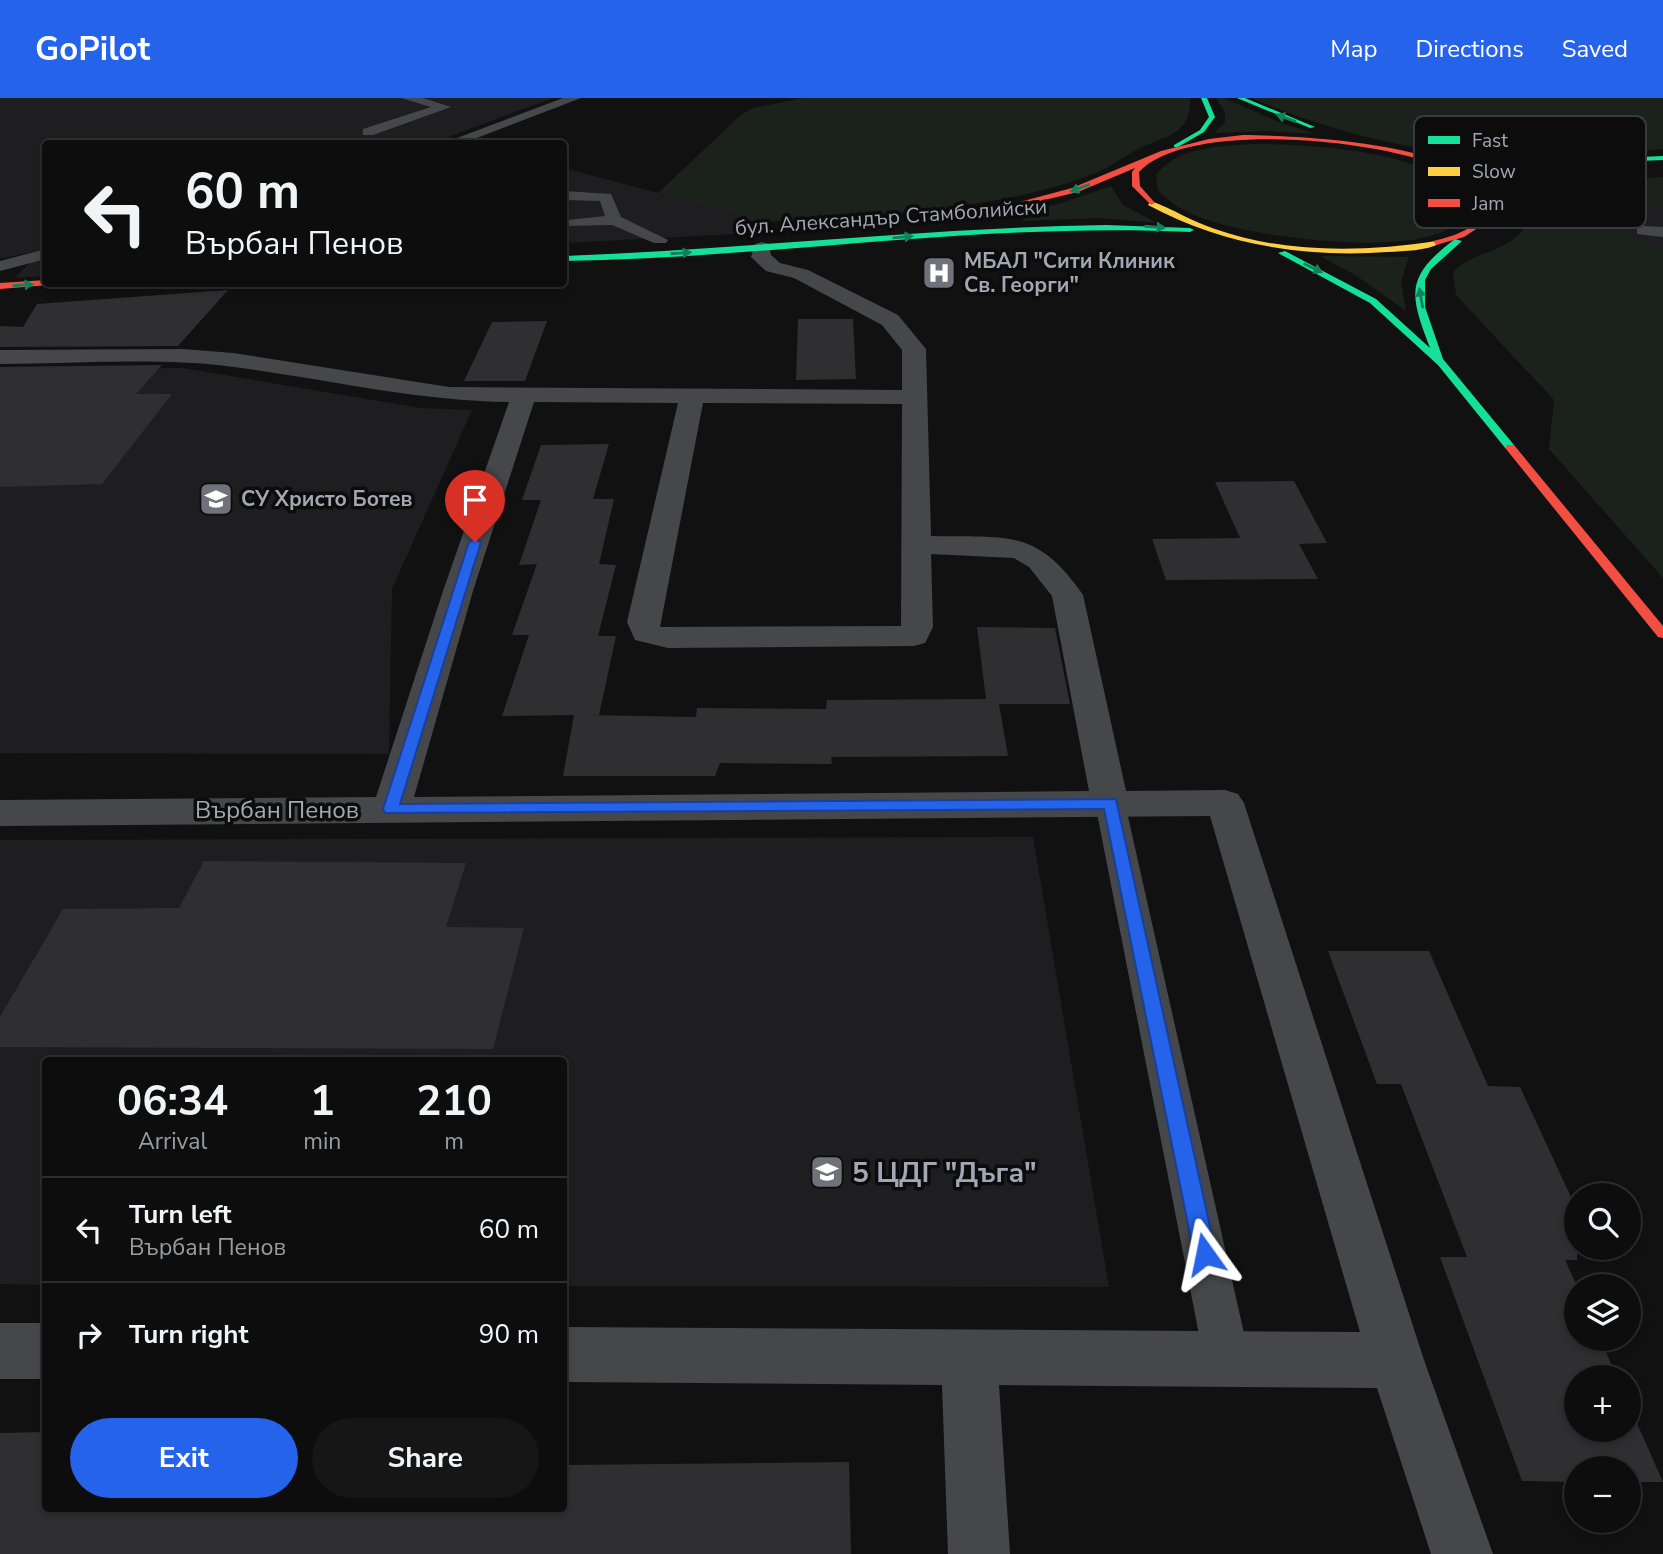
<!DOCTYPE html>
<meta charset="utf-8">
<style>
body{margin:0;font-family:"Nunito Sans",sans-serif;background:#161617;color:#f1f3f6;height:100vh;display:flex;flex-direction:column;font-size:26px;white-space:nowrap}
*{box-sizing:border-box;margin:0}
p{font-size:23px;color:#9a9c9e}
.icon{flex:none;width:38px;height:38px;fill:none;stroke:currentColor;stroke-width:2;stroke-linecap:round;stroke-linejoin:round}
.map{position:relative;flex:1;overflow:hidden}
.details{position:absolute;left:42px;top:959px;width:525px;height:455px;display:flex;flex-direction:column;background:#0d0d0e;border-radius:7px;box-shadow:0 4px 10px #0003,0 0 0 2px #2d2d2e}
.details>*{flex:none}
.hud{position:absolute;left:42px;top:42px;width:525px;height:147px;border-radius:7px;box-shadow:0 4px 10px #0003,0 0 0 2px #2d2d2e;background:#0d0d0e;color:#f1f3f6;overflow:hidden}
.tools{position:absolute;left:1564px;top:1085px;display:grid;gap:14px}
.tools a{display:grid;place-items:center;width:77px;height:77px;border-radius:50%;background:#0d0d0e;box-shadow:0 4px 10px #0003,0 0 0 2px #2d2d2e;font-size:35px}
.pin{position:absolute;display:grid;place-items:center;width:60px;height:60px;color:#fff;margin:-72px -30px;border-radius:50% 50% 50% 0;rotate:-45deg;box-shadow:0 0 7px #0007}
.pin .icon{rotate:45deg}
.me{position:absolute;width:77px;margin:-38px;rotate:348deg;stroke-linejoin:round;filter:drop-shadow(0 0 5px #0008)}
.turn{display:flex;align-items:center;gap:24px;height:147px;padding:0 28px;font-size:32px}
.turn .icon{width:91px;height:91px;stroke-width:2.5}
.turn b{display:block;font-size:49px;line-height:60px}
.eta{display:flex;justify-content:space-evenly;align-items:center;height:119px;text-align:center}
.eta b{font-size:42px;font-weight:700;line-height:49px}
.button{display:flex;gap:14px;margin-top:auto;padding:14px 28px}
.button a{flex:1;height:80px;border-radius:42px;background:#2563eb;color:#fff;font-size:28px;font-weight:700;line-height:80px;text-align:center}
.button a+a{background:#161617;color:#f1f3f6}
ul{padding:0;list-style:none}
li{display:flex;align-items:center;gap:21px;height:105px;padding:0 28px;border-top:2px solid #2d2d2e}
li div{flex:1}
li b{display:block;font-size:26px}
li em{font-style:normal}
header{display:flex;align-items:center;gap:42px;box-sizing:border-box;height:98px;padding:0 35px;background:#2563eb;color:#fff}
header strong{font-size:33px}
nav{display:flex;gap:38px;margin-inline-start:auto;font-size:24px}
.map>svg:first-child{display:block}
</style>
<header>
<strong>GoPilot</strong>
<nav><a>Map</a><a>Directions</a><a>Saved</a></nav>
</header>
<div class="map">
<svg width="1663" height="1456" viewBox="0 0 1663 1456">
<rect width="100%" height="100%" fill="#111112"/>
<!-- built -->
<path fill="#1e1e20" d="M0,0H553L448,39L472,45L46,46L45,178L15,180L42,152L0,161Z
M564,70L741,117L754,135L564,145Z
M1663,106V148L1652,149L1584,112Z
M183,270L421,310L472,312L392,491L389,656L0,655V272Z
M1033,739L1109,1189L564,1188V962H46L45,1187L0,1186V742Z"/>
<!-- green -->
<path fill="#1b221c" d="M803,0H1190C1191,37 1167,37 1140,50C1124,58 1110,70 1093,76C996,114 851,119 747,125L741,117L658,95L741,17L753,10Z
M1216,0H1224L1281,25L1316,36L1268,33L1214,35L1225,24V14Z
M1251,0H1663V51C1619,55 1574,59 1530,60C1435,60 1338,37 1251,0Z
M1256,46C1307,46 1445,52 1468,107C1457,170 1256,138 1214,124C1193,118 1173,109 1158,92L1156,77C1177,48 1224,48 1256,46Z
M1663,79V106L1585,112L1652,148H1663V480L1549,351L1554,302L1456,197L1453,175C1464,159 1487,157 1504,147C1524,136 1534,117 1552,104C1581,84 1629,82 1663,79Z
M1111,88L1123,107L1157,125L1101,120L1024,123L1019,115L1059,106Z
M1320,158L1409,159L1401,183L1406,213L1354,176Z"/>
<!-- building -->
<path fill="#2f2f31" d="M228,192L178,248L0,249V228L23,229L37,206Z
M798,221H853L856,281L796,282Z
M547,223L525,283H464L492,224Z
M162,267L136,296H172L102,386L0,389V269Z
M609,346L593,401H614L599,466L616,467L598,538H616L599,617H586L696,619L697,610L826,611L827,602L986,601L977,529L1055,530L1070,606H999L1008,658L831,659L832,666L720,665L715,678H563L574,617L502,618L529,537H512L537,466L519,467L541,402H522L541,347Z
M1294,383L1327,445L1299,446L1318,481L1166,482L1152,441L1240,440L1215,384Z
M204,763L466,765L446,829L524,830L493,951L0,949V919L63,811L179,810Z
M1328,853H1429L1488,988L1520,989L1577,1112V1162H1565L1577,1188V1241H1600L1617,1279H1577V1332H1629V1307L1663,1384H1629V1370H1577V1384L1522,1383L1440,1159H1467L1401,986H1377Z
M46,1334V1410H564V1367L849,1364L851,1456H0V1335Z"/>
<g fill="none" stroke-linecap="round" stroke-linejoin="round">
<!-- lane -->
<path fill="#46474a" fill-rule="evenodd" d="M401,0H423L451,9L373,37H363V31L431,9Z
M563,0H581L461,46H441Z
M564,93L611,96L621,119L668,142L666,145H654L612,127L567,128V122L605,118L600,103L564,102Z
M1643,128L1663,129V139L1637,136V130Z
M46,151V161L0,173V163Z
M1110,694L1121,698L1125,705L1250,1262L1243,1278L1227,1285L1211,1278L1204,1262L1095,705L1099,698Z"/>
<!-- street -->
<path fill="#46474a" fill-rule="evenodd" d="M762,144L769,146L771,157L780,165L808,172L898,217L926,251L931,438C1006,440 1036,429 1083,497L1126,693L1225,692L1238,696L1244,705L1424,1262L1493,1456H1431L1377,1290L999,1287L1010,1456H948L942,1287L564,1284V1229L1360,1234L1210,718L0,728V702L376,699L443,493L509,304C416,303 327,281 234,269C158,259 77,266 0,266V252L183,251L233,255L449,289L902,292V252L882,227L794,180L766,173L751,159L755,146ZM534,304L678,305L627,524L635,542L668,550L914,548L925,545L933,529L931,456L1014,460L1029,469L1052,498L1089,693L414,699L473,493ZM703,305L902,306L901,528L660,529Z
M0,1225H46V1281H0Z"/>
<!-- fast -->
<path fill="#16e098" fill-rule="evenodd" d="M1201,0H1207L1215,19L1204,34L1178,49H1174V47L1200,32L1209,19Z
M1237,0H1245L1315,29L1310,30Z
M1441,57L1546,63L1663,58V62L1546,67L1439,60Z
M1106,127L1190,130L1194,132L1190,134C981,124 773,160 564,163V158C745,151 925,130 1106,127Z
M1455,141L1462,143L1431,171L1425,182V209L1443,261L1514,347V351H1506L1438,267L1370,205L1278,155L1285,153L1376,201L1430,250C1409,195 1405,179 1455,141Z"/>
<!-- slow -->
<path fill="#ffcf43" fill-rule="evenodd" d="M1151,103C1173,111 1193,124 1215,131C1286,156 1364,154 1436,143L1440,145C1427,153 1404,153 1388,154C1304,160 1222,147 1148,107Z"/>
<!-- jam -->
<path fill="#f24e42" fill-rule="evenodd" d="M1243,37C1302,38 1441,44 1483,88C1489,94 1493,104 1498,111L1494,116L1548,89L1600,77L1604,79L1554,93L1495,122H1490L1464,139L1436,147L1433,143C1456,138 1476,130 1490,111C1480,95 1470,84 1453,74C1392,42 1189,20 1139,74L1140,88L1155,105L1151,107L1132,88V74L1135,70L1078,94L994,114L990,112L1072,90L1161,53L1209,41Z
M46,182L49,187L0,191V185Z
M1506,347H1514L1663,528V540L1658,539L1506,351Z"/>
</g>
<!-- one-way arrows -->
<defs><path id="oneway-solid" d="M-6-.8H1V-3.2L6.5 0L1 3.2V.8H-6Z" transform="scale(1.75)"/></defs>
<g fill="#128159">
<use href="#oneway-solid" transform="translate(1286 20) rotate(-160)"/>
<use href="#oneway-solid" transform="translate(1080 90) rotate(160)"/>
<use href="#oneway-solid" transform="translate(1155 129) rotate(4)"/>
<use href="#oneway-solid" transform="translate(903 139) rotate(-5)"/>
<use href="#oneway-solid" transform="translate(681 155) rotate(-4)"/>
<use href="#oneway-solid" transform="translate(1313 170) rotate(26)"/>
<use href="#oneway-solid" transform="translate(23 187) rotate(-4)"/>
<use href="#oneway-solid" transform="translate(1421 200) rotate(-100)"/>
</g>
<!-- route -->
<path fill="#2563eb" stroke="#184099" stroke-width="2" d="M475,441L481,444L400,706L1116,701L1216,1156L1213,1163L1205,1166L1197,1163L1194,1156L1104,711L385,715L383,711L469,444Z"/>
<!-- icons -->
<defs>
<symbol id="hospital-square" viewBox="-11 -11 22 22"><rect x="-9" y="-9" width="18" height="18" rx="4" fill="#6f727b" stroke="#0c0c0d"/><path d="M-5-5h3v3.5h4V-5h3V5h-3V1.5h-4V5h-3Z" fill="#fff"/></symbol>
<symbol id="school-square" viewBox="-11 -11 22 22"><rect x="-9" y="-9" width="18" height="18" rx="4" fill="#6f727b" stroke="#0c0c0d"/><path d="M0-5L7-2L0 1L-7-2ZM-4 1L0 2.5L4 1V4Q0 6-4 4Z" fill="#fff"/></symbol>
</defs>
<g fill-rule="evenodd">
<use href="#hospital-square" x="920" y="156" width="38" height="38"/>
<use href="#school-square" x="197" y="382" width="38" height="38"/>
<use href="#school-square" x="808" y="1055" width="38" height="38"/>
</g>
<g text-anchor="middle" stroke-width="7" stroke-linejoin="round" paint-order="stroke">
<!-- far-street labels -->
<g font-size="21" fill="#a2a7b3" stroke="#0c0c0d">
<text transform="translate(891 119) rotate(-4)" y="7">бул. Александър Стамболийски</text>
</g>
<!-- far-poi labels -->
<g font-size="21" font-weight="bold" fill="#a2a7b3" stroke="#0c0c0d" text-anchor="start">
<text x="964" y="170">МБАЛ "Сити Клиник<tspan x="964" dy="24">Св. Георги"</tspan></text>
<text x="241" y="408">СУ Христо Ботев</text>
</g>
<!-- street labels -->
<g font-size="24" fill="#a2a7b3" stroke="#0c0c0d">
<text x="277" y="720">Върбан Пенов</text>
</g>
<!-- near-poi labels -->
<g font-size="28" font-weight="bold" fill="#a2a7b3" stroke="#0c0c0d" text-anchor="start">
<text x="852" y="1084">5 ЦДГ "Дъга"</text>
</g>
</g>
<!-- legend -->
<rect x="1414" y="18" width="232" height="112" rx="10" fill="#0c0c0d" stroke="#393a3f" stroke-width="2"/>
<rect x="1428" y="38" width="32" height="8" fill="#16e098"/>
<rect x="1428" y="69" width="32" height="9" fill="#ffcf43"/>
<rect x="1428" y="101" width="32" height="8" fill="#f24e42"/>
<g font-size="19" fill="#a2a7b3">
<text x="1472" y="49">Fast</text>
<text x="1472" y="80">Slow</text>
<text x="1472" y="112">Jam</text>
</g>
</svg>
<div class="tools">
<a><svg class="icon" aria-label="search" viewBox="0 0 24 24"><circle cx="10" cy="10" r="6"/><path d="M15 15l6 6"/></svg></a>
<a><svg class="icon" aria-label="layers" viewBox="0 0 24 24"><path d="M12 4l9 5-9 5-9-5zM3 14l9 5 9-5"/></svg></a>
<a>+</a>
<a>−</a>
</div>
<div class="pin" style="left:475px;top:444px;background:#d93025"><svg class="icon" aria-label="arrive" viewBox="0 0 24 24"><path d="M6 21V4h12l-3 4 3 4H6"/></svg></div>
<svg class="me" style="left:1205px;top:1156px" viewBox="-20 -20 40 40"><path d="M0-17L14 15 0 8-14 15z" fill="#2563eb" stroke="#fff" stroke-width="4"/></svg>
<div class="hud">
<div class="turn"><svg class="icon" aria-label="left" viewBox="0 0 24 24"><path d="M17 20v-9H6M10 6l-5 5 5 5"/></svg><div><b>60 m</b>Върбан Пенов</div></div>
</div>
<section class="details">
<div class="eta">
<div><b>06:34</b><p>Arrival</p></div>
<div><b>1</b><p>min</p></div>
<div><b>210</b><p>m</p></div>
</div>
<ul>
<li><svg class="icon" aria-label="left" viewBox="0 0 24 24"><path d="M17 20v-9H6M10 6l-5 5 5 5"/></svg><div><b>Turn left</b><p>Върбан Пенов</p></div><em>60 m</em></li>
<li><svg class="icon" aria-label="right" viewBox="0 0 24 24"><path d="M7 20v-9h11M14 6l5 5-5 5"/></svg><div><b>Turn right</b></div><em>90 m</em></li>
</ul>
<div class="button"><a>Exit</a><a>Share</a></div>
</section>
</div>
